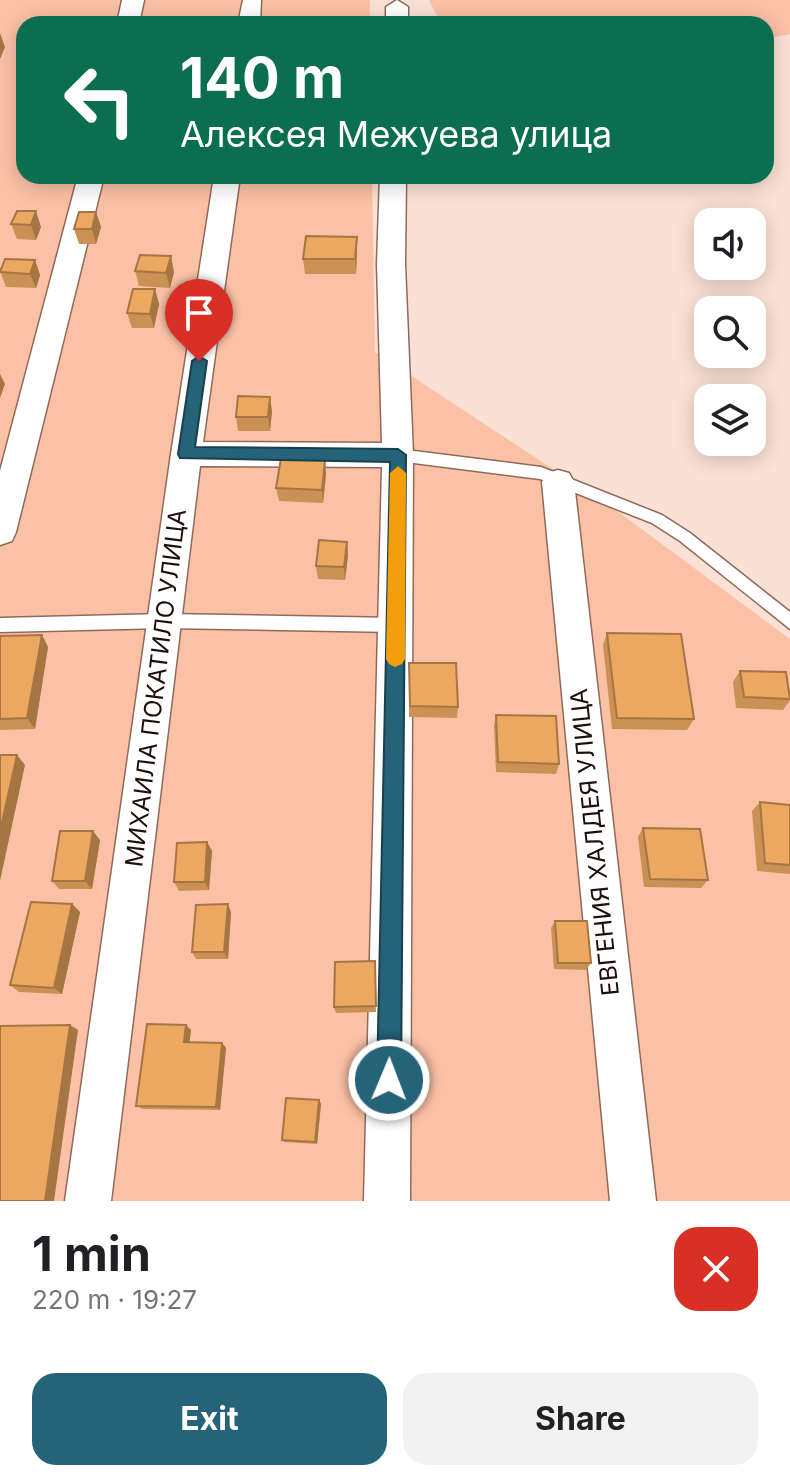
<!DOCTYPE html>
<meta charset="utf-8">
<style>
body{margin:0;font-family:Inter,sans-serif;background:#f2f2f2;color:#202124;height:100vh;display:flex;flex-direction:column;font-size:30px;white-space:nowrap}
*{box-sizing:border-box;margin:0}
p{font-size:26px;color:#757577}
.icon{flex:none;width:44px;height:44px;fill:none;stroke:currentColor;stroke-width:2;stroke-linecap:round;stroke-linejoin:round}
.map{position:relative;height:1201px;overflow:hidden}
.sheet{display:flex;flex-direction:column;background:#fff;flex:1}
.sheet>*{flex:none}
.banner{position:absolute;left:16px;top:16px;width:758px;height:168px;border-radius:24px;box-shadow:0 4px 20px #0003;background:#0b6e4f;color:#fff;overflow:hidden}
.buttons{position:absolute;left:694px;top:208px;display:grid;gap:16px}
.buttons a{display:grid;place-items:center;width:72px;height:72px;border-radius:16px;background:#fff;box-shadow:0 4px 20px #0003;font-size:40px}
.pin{position:absolute;display:grid;place-items:center;width:68px;height:68px;color:#fff;margin:-82px -34px;border-radius:50% 50% 50% 0;rotate:-45deg;box-shadow:0 0 8px #0007}
.pin .icon{rotate:45deg}
.me{position:absolute;width:88px;margin:-44px;rotate:1deg;stroke-linejoin:round;filter:drop-shadow(0 0 6px #0008)}
.turn{display:flex;align-items:center;gap:28px;height:168px;padding:0 32px;font-size:36px}
.turn .icon{width:104px;height:104px;stroke-width:2.5}
.turn b{display:block;font-size:56px;line-height:68px}
.round{display:grid;place-items:center;flex:none;width:84px;height:84px;border-radius:24px;background:#f2f2f2}
.head{display:flex;align-items:center;justify-content:space-between;height:136px;padding:0 32px}
h1{font-size:48px;font-weight:700;line-height:60px}
.primary-button{display:flex;gap:16px;margin-top:auto;padding:16px 32px}
.primary-button a{flex:1;height:92px;border-radius:24px;background:#256379;color:#fff;font-size:32px;font-weight:700;line-height:92px;text-align:center}
.primary-button a+a{background:#f2f2f2;color:#202124}
.map>svg:first-child{display:block}
</style>
<div class="map">
<svg width="790" height="1201" viewBox="0 0 790 1201">
<rect width="100%" height="100%" fill="#fbe1d5"/>
<!-- green -->
<path fill="#fbc1a6" d="M0,0H370V24H24V176H372L375,352L620,513L790,639V1201H0Z
M429,0H790V34L766,39V24H441Z"/>
<g fill="none" stroke-linecap="round" stroke-linejoin="round">
<defs>
<path id="lane" d="M398,449L541,467L662,515L690,533L790,612V629L680,541L652,523L540,479L398,461L391,455Z
M165,614L396,618L402,620L404,625L402,630L396,632L165,628L0,632V618Z"/>
<path id="street" d="M122,0H144L139,24H117Z
M243,0H261L260,24H238Z
M397,0L408,7V24H386V7Z
M78,176H104L16,532L12,541L0,545V471Z
M214,176H240L203,442L382,443L377,264L380,176H406L405,264L413,455L410,1201H364L382,467L200,466L111,1201H65L171,454Z
M558,470L569,473L574,482L656,1201H610L542,482L547,473Z"/>
</defs>
<!-- lane casing -->
<use href="#lane" stroke="#906a59" stroke-width="3"/>
<!-- street casing -->
<use href="#street" stroke="#906a59" stroke-width="3"/>
<!-- lane -->
<use href="#lane" fill="#fff" fill-rule="evenodd"/>
<!-- street -->
<use href="#street" fill="#fff" fill-rule="evenodd"/>
</g>
<!-- wall -->
<path fill="#cb9053" d="M17,211L41,227L36,240L17,239L11,224Z
M96,212L101,227L96,244H79L74,229Z
M357,237L356,274H305L303,259Z
M35,260L40,275L36,288L6,287L0,271Z
M135,271L174,272L170,288L139,286Z
M155,289L159,304L154,328H132L127,313Z
M272,411L270,431H238L236,417Z
M325,460L326,474L323,503L279,501L276,488Z
M347,542L348,555L345,580L318,579L316,566Z
M607,633L694,719L687,730L612,729L603,645Z
M42,635L48,647L35,729L0,730V636Z
M409,663L458,707L457,718L409,717Z
M740,671L790,694V700L783,710L736,708L733,682Z
M496,715L559,764L556,774L496,772L494,726Z
M760,802L790,805V874L757,871L752,811Z
M643,828L708,880L701,888L644,887L638,837Z
M100,840L92,889H59L52,881Z
M207,842L212,851L209,890L179,891L174,882Z
M72,904L80,912L62,994L19,992L10,985Z
M231,912L228,959H196L192,952Z
M555,921L591,963L586,970L554,969L551,928Z
M375,961L376,1012L336,1013L334,1007Z
M186,1025L191,1030L189,1042L222,1043L226,1048L220,1110L143,1109L136,1106Z
M319,1100L321,1104L317,1144L285,1142L282,1140Z"/>
<!-- shaded-wall -->
<path fill="#a57644" d="M0,33L5,47L0,59Z
M36,211L41,227L36,240L31,225Z
M96,212L101,227L96,244L92,229Z
M357,237V252L356,274L355,259Z
M171,256L174,272L170,288L166,273Z
M35,260L40,275L36,288L30,274Z
M155,289L159,304L154,328L150,314Z
M0,374L5,384L0,398Z
M270,397L272,411L270,431L268,417Z
M325,460L326,474L323,503L322,490Z
M347,542L348,555L345,580L344,567Z
M42,635L48,647L35,729L27,718Z
M17,755L25,765L0,881V831Z
M93,831L100,840L92,889L85,881Z
M207,842L212,851L209,890L205,882Z
M72,904L80,912L62,994L54,988Z
M228,904L231,912L228,959L224,952Z
M70,1025L78,1030L54,1201H45Z
M186,1025L191,1030L189,1047L184,1042Z
M222,1043L226,1048L220,1110L216,1107Z
M319,1100L321,1104L317,1144L315,1142Z"/>
<!-- building -->
<path fill="#eca861" stroke="#a57644" stroke-width="2" d="M17,211H36L31,225L11,224Z
M79,212H96L92,229H74Z
M306,236L357,237L355,259H303Z
M140,255L171,256L166,273L135,271Z
M5,259L35,260L30,274L0,272Z
M133,289H155L150,314L127,313Z
M238,396L270,397L268,417H236Z
M281,458L325,460L322,490L276,488Z
M319,540L347,542L344,567L316,566Z
M607,633L681,634L694,719L617,718Z
M42,635L27,718L0,719V636Z
M409,663H456L458,707L410,706Z
M740,671L786,672L790,699L744,697Z
M496,715L556,716L559,764L498,762Z
M0,755H17L0,831Z
M760,802L790,805V865L765,863Z
M643,828L700,829L708,880L650,879Z
M60,831H93L85,881H52Z
M207,842L205,882H174L177,843Z
M31,902L72,904L54,988L10,985Z
M228,904L224,952H192L196,905Z
M555,921H587L591,963H558Z
M375,961L376,1006L334,1007L335,962Z
M147,1024L186,1025L184,1042L222,1043L216,1107L136,1106Z
M70,1025L45,1201H0V1026Z
M286,1098L319,1100L315,1142L282,1140Z"/>
<!-- route -->
<path fill="#256379" stroke="#18404f" stroke-width="2" d="M199,356L207,361L195,447L398,449L406,455L401,1080L397,1088L389,1091L381,1088L377,1080L390,462L180,458L178,454L192,361Z"/>
<!-- slow -->
<path fill="#f59e0b" d="M398,466L406,473L405,659L402,664L395,667L389,664L386,659L390,473Z"/>
<g text-anchor="middle" stroke-width="7" stroke-linejoin="round" paint-order="stroke">
<!-- street labels -->
<g font-size="24" fill="#1e0f09" stroke="#fff">
<text transform="translate(156 688) rotate(-83)" y="8">МИХАИЛА ПОКАТИЛО УЛИЦА</text>
<text transform="translate(595 842) rotate(-96)" y="8">ЕВГЕНИЯ ХАЛДЕЯ УЛИЦА</text>
</g>
</g>
</svg>
<div class="buttons">
<a><svg class="icon" aria-label="sound" viewBox="0 0 24 24"><path d="M4 9h4l5-4v14l-5-4H4zM17 9q2 3 0 6"/></svg></a>
<a><svg class="icon" aria-label="search" viewBox="0 0 24 24"><circle cx="10" cy="10" r="6"/><path d="M15 15l6 6"/></svg></a>
<a><svg class="icon" aria-label="layers" viewBox="0 0 24 24"><path d="M12 4l9 5-9 5-9-5zM3 14l9 5 9-5"/></svg></a>
</div>
<div class="pin" style="left:199px;top:361px;background:#d93025"><svg class="icon" aria-label="arrive" viewBox="0 0 24 24"><path d="M6 21V4h12l-3 4 3 4H6"/></svg></div>
<svg class="me" style="left:389px;top:1080px" viewBox="-20 -20 40 40"><circle r="17" fill="#256379" stroke="#fff" stroke-width="3"/><path d="M0-11L8 9 0 5-8 9z" fill="#fff"/></svg>
<div class="banner">
<div class="turn"><svg class="icon" aria-label="left" viewBox="0 0 24 24"><path d="M17 20v-9H6M10 6l-5 5 5 5"/></svg><div><b>140 m</b>Алексея Межуева улица</div></div>
</div>
</div>
<section class="sheet">
<div class="head"><div><h1>1 min</h1><p>220 m · 19:27</p></div><a class="round" style="background:#d93025;color:#fff"><svg class="icon" aria-label="close" viewBox="0 0 24 24"><path d="M6 6l12 12M18 6L6 18"/></svg></a></div>
<div class="primary-button"><a>Exit</a><a>Share</a></div>
</section>
